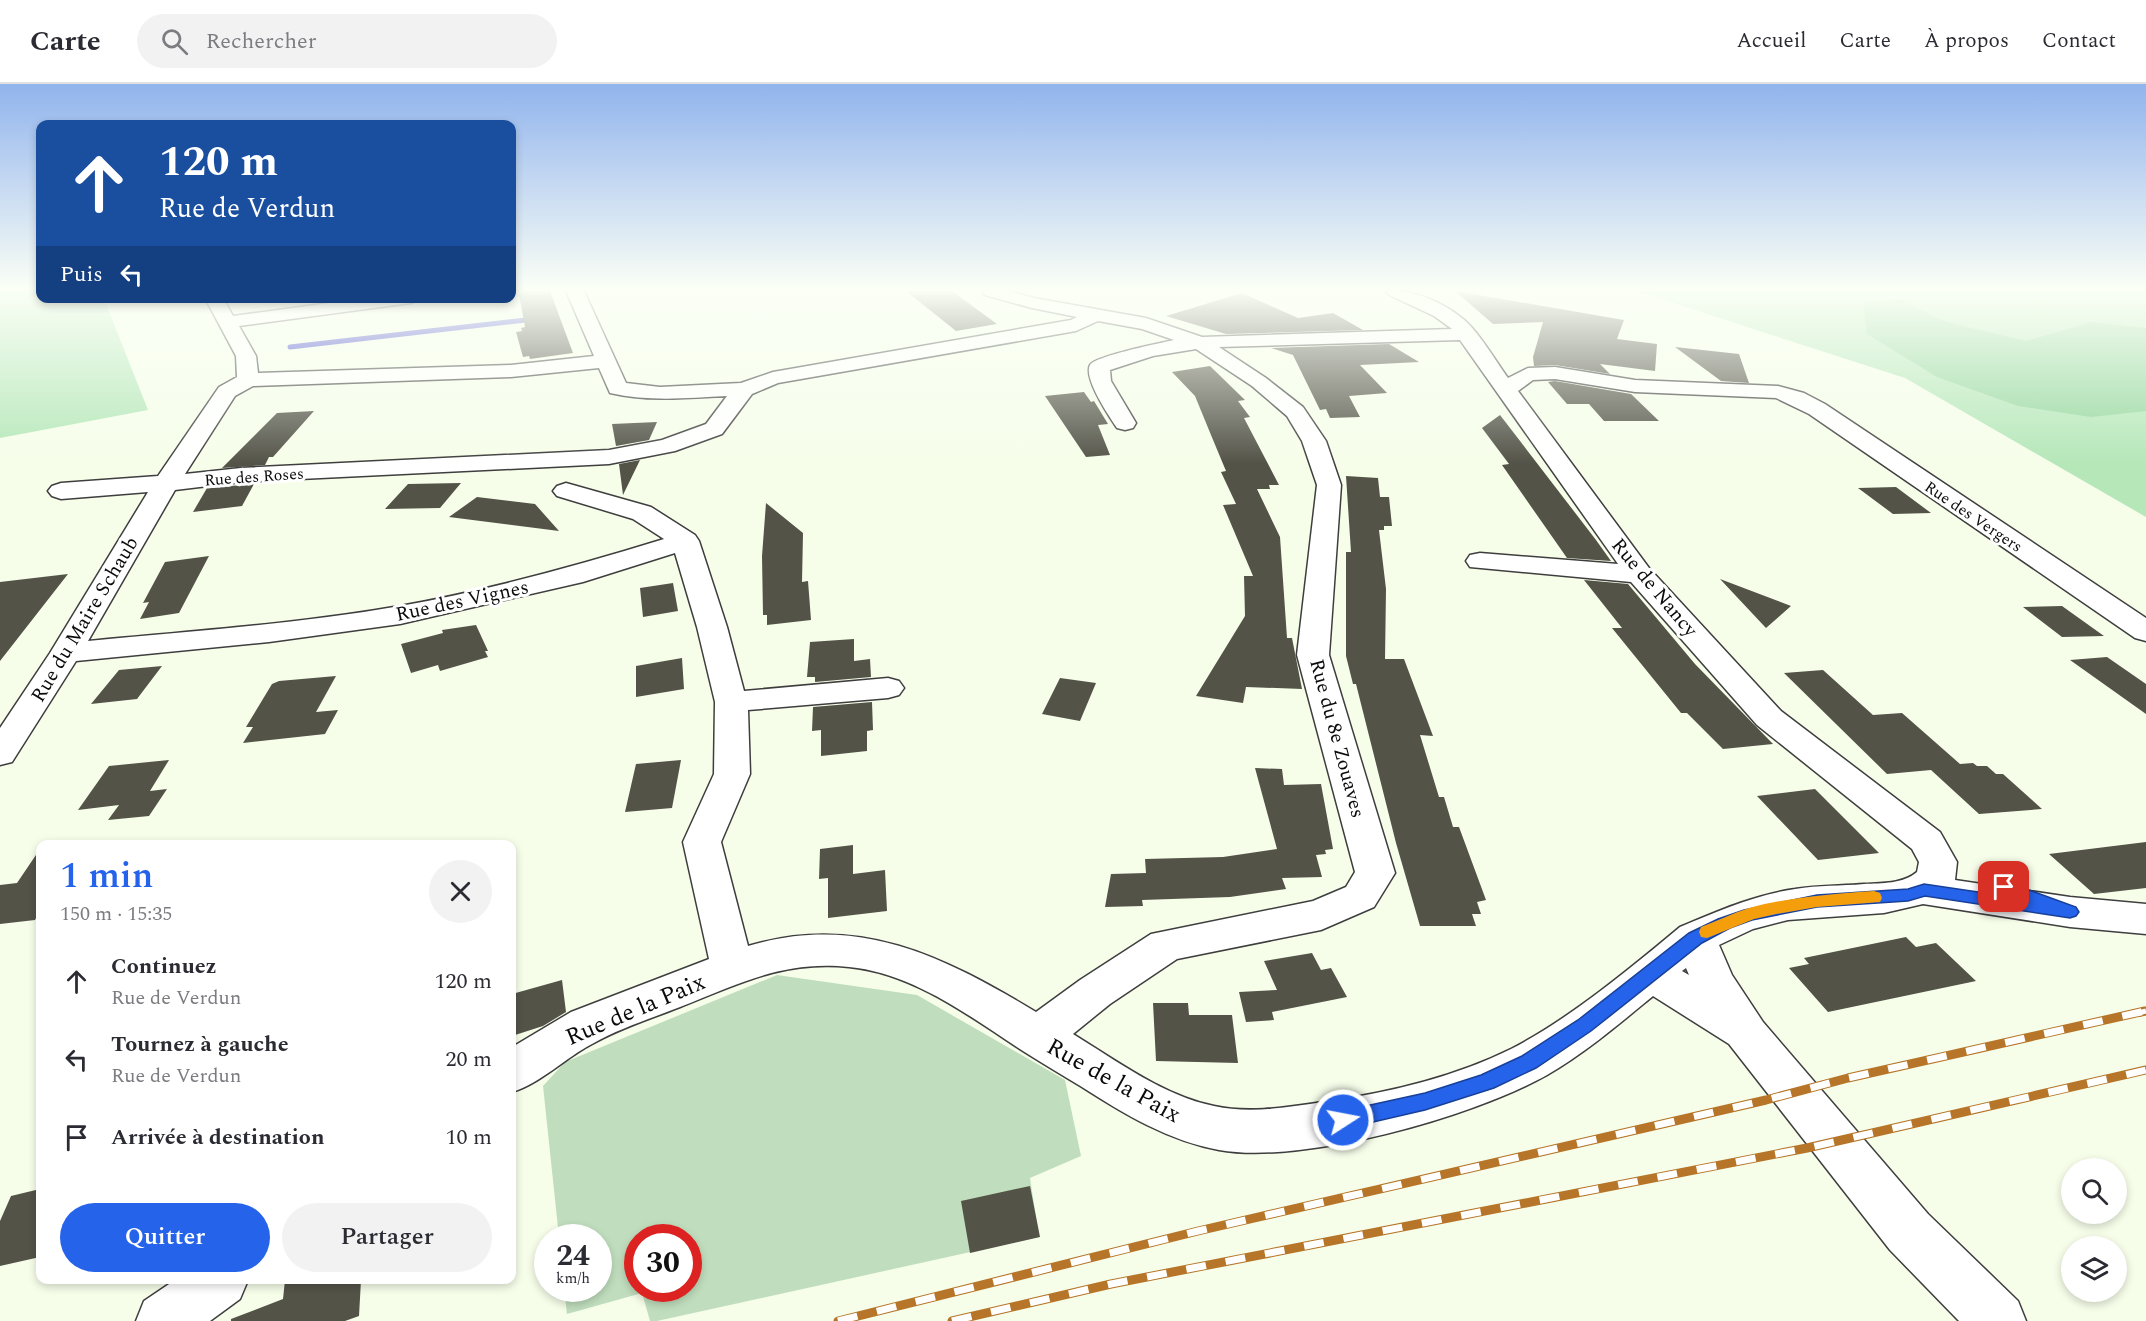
<!DOCTYPE html>
<html lang="fr">
<meta charset="utf-8">
<style>
body{margin:0;font-family:Spectral,serif;background:#f2f2f3;color:#2b2b33;height:100vh;display:flex;flex-direction:column;font-size:22px;white-space:nowrap}
*{box-sizing:border-box;margin:0}
p{font-size:20px;color:#7c7c81}
.icon{flex:none;width:33px;height:33px;fill:none;stroke:currentColor;stroke-width:2;stroke-linecap:round;stroke-linejoin:round}
.map{position:relative;flex:1;overflow:hidden}
.panel{position:absolute;left:36px;top:756px;width:480px;height:444px;display:flex;flex-direction:column;background:#fff;border-radius:12px;box-shadow:0 3px 9px #0003}
.panel>*{flex:none}
.hud{position:absolute;left:36px;top:36px;width:480px;height:183px;border-radius:12px;box-shadow:0 3px 9px #0003;background:#1a4fa0;color:#fff;overflow:hidden}
.buttons{position:absolute;left:2061px;top:1074px;display:grid;gap:12px}
.buttons a{display:grid;place-items:center;width:66px;height:66px;border-radius:50%;background:#fff;box-shadow:0 3px 9px #0003;font-size:30px}
.speed{position:absolute;left:534px;top:1140px;display:flex;gap:12px;font-size:30px;font-weight:700;text-align:center}
.speed>*{display:grid;place-content:center;width:78px;height:78px;border-radius:50%;background:#fff;box-shadow:0 3px 9px #0003;line-height:1}
.speed small{font-size:15px;font-weight:400}
.speed .limit{border:9px solid #d22;background:#fff;color:#111}
.pin{position:absolute;display:grid;place-items:center;width:51px;height:51px;color:#fff;margin:-26px;border-radius:12px;box-shadow:0 3px 9px #0006}
.me{position:absolute;width:66px;margin:-33px;rotate:79deg;stroke-linejoin:round;filter:drop-shadow(0 0 4px #0008)}
.turn{display:flex;align-items:center;gap:21px;height:126px;padding:0 24px;font-size:27px}
.turn .icon{width:78px;height:78px;stroke-width:2.5}
.turn b{display:block;font-size:42px;line-height:51px}
.then{display:flex;align-items:center;height:57px;padding:0 24px;background:#0003;gap:12px;font-size:22px}
.round{display:grid;place-items:center;flex:none;width:63px;height:63px;border-radius:32px;background:#f2f2f3}
.headline{display:flex;align-items:center;justify-content:space-between;height:102px;padding:0 24px}
h1{font-size:36px;font-weight:600;line-height:45px;color:#2563eb}
.button{display:flex;gap:12px;margin-top:auto;padding:12px 24px}
.button a{flex:1;height:69px;border-radius:36px;background:#2563eb;color:#fff;font-size:24px;font-weight:600;line-height:69px;text-align:center}
.button a+a{background:#f2f2f3;color:#2b2b33}
ul{padding:0;list-style:none}
li{display:flex;align-items:center;gap:18px;height:78px;padding:0 24px}
li div{flex:1}
li b{display:block;font-size:22px}
li em{font-style:normal}
header{display:flex;align-items:center;gap:36px;box-sizing:border-box;height:84px;padding:0 30px;background:#fff;border-bottom:2px solid #e1e1e2}
header strong{font-size:28px}
nav{display:flex;gap:33px;margin-inline-start:auto;font-size:21px}
.search{width:420px;height:54px;background:#f2f2f3;display:flex;align-items:center;gap:15px;box-sizing:border-box;padding:0 21px;border-radius:33px;color:#7c7c81;font-size:22px}
.map>svg:first-child{display:block}
</style>
<header>
<strong>Carte</strong>
<div class="search"><svg class="icon" aria-label="search" viewBox="0 0 24 24"><circle cx="10" cy="10" r="6"/><path d="M15 15l6 6"/></svg>Rechercher</div>
<nav><a>Accueil</a><a>Carte</a><a>À propos</a><a>Contact</a></nav>
</header>
<div class="map">
<svg width="2146" height="1237" viewBox="0 0 2146 1237">
<rect width="100%" height="100%" fill="#f6feea"/>
<!-- green -->
<path fill="#b5e7b9" d="M0,207H40V214L104,215L148,326L0,354Z
M1636,207H2146V433L1905,294Z"/>
<!-- forest -->
<path fill="#95d79e" d="M1901,216L1946,238L2026,257L2092,238L2146,244V327L2091,333L2018,322L1937,293L1867,250L1863,219Z"/>
<!-- cemetery -->
<path fill="#c0debd" fill-rule="evenodd" d="M777,891L917,911L1065,996L1081,1072L1030,1094L1039,1153L657,1237H650L642,1209L567,1230L564,1205L598,1204V1154L559,1153L543,1002L565,978ZM638,1154H688V1204H638Z"/>
<g fill="none" stroke-linecap="round" stroke-linejoin="round">
<!-- stream -->
<path stroke="#393bc9" stroke-width="5" d="M290,263L535,235"/>
</g>
<!-- building -->
<path fill="#535348" d="M521,207H550L573,269L530,275L529,272L523,273L516,248L522,247L521,244L525,243L519,210L522,209Z
M906,207H952L997,240L956,247Z
M1455,207L1624,236L1617,255L1657,260L1655,287L1600,280L1610,290L1555,281L1534,282L1533,273L1543,238L1493,240Z
M1242,209L1298,234L1333,229L1363,246L1226,250L1166,232Z
M1389,260L1419,278L1360,281L1387,309L1349,312L1360,333L1330,334L1326,325L1320,326L1293,271L1271,264Z
M1675,263L1739,270L1749,299L1721,297Z
M1210,282L1245,316L1238,317L1250,333L1244,334L1279,401H1269L1270,405H1257L1280,453L1287,554H1292L1302,605L1246,603L1243,619L1196,612L1245,532L1244,492H1253L1223,421L1236,420L1221,388L1226,387L1211,351L1195,312L1172,288Z
M1555,297L1631,310L1659,337H1604L1589,320H1567L1548,298Z
M1084,308L1091,318L1094,317L1108,340L1098,341L1110,371L1086,373L1045,312Z
M314,327L273,373H269L265,381L222,384L277,329Z
M1500,331L1596,456L1611,477L1567,474L1502,381L1509,380L1482,344Z
M657,338L649,356L616,362L612,340Z
M640,376L623,411L619,380Z
M1346,392L1378,394L1380,413H1389L1392,442H1384V446H1379L1386,505L1385,575H1404L1433,652L1420,651L1439,713H1444L1453,743H1459L1486,816L1477,818L1481,830H1472L1476,842H1420L1396,759L1356,600H1353L1346,572V468H1351Z
M461,399L440,424L385,425L408,400Z
M254,400L242,422L193,428L207,404Z
M1896,403L1931,429L1893,430L1858,404Z
M477,413L535,420L559,447L449,433Z
M766,419L803,449L802,498L808,497L811,536L767,541V531H763L762,472Z
M209,472L179,529L140,535L149,518L143,519L165,478Z
M68,490L0,577V498Z
M1720,495L1791,522L1766,544Z
M1584,496L1628,500L1695,580L1773,660L1723,665L1687,629H1681L1612,544H1622Z
M673,499L678,527L643,533L640,504Z
M2062,522L2104,552L2062,553L2023,523Z
M476,541L488,567H485L488,573L440,587L438,581L411,589L401,560L443,549L442,546Z
M854,555V577L870,575L871,593L815,598V593H807L810,558Z
M2107,573L2146,600V630L2070,576Z
M682,574L684,605L636,613V582Z
M162,582L137,615L91,620L119,586Z
M1823,586L1873,631L1902,629L1960,680L1973,679L1977,682H1987L1996,690H2003L2042,725L1979,730L1931,686L1887,690L1784,589Z
M336,592L316,628L338,626L325,650L243,659L253,643H246L272,600L279,597Z
M1060,594L1096,599L1080,637L1042,630Z
M872,618L873,646L867,647V667L821,672V646L812,647L813,623Z
M169,676L150,707L167,705L149,732L108,736L119,721L78,726L109,682Z
M681,676L672,724L625,728L636,680Z
M1255,684L1282,685L1284,701L1321,700L1333,765L1325,766L1326,770L1316,771L1322,793L1282,794L1286,805L1230,813L1142,816L1143,822L1105,823L1111,790L1146,789L1145,775L1223,773L1277,765Z
M1815,705L1879,769L1818,776L1757,712Z
M2146,758V804L2094,810L2049,770Z
M853,761V790L885,786L887,827L828,834V794L819,795L820,765Z
M40,765V827L35,836L0,840V801L17,799Z
M1906,853L1916,863L1936,859L1976,897L1828,928L1789,884L1809,880L1804,874Z
M1312,869L1321,886L1331,884L1347,913L1272,928L1274,936L1246,938L1239,908L1277,906L1264,877Z
M562,896L566,928L543,942L512,952V910Z
M1153,919H1188L1189,931H1232L1238,979L1156,977Z
M1030,1102L1040,1153L970,1169L961,1117Z
M40,1105V1173L0,1182V1137L11,1112Z
M285,1196H361L359,1232L345,1237H231V1235L283,1215Z"/>
<g fill="none" stroke-linecap="round" stroke-linejoin="round">
<defs>
<path id="minor" d="M566,207H584L626,299L660,303L741,299L773,288L1071,236L1077,233L1032,224L985,211L982,207H1009L1034,214L1146,234L1202,253L1452,245L1434,232L1389,211L1386,207C1412,205 1443,218 1463,235C1479,248 1495,276 1508,294L1528,284L1555,283L1635,296L1778,302L1804,309L1825,320L2146,534V557L2135,554L1809,330L1776,314L1635,308L1555,295L1533,296L1518,307L1649,484L1781,627L1940,748L1957,778L1955,796L2070,813L2146,820V850L2070,843L1923,820L1884,829L1788,836L1753,845L1719,861L1732,891L1763,938L1928,1130L2018,1217L2026,1237H1959L1890,1166L1729,960L1653,912C1619,940 1585,969 1547,991C1472,1033 1303,1081 1219,1066C1169,1057 1124,1030 1082,1003C1062,991 1042,979 1023,967C971,933 913,889 849,883C784,876 738,900 680,923C650,935 620,944 592,960C565,974 541,999 512,1008V963L514,962L571,928L709,875L683,758L714,690L715,618L697,543L675,469L583,498L400,540L269,558L76,577L12,678L0,681V644L50,569L148,408L61,415L52,412L48,407L52,402L61,399L158,392L219,303L237,293L236,272L205,214H223L233,232L366,214H420L411,219L239,242L256,272L258,289L511,281L594,272ZM1098,237L1142,245L1174,256C1161,259 1095,272 1090,281C1083,294 1109,332 1117,344L1125,346L1133,344L1136,339L1111,297L1110,286L1153,272L1196,265L1252,302L1287,332L1302,357L1317,401L1297,571L1355,788L1346,803L1313,817L1151,850L1080,896L1036,928C943,872 858,829 748,862L721,758L750,690L748,626L888,614L899,611L904,604L899,597L888,594L744,607L727,543L699,457L695,451L651,423L566,399L557,402L553,407L557,412L633,435L664,455C577,482 489,506 400,522C297,540 192,547 88,557L175,406L241,398L609,380L675,367L722,350L752,310L778,299L1076,247ZM1460,256L1618,480L1480,469L1470,471L1466,477L1470,483L1631,498L1757,641L1912,765L1919,778L1917,788C1903,800 1882,799 1864,800C1841,802 1818,801 1795,805C1754,811 1718,827 1680,843C1631,884 1568,936 1511,965C1452,994 1387,1009 1323,1018C1288,1023 1250,1030 1214,1022C1164,1012 1117,977 1073,950L1110,920L1177,875L1321,846L1374,823L1395,789L1329,571L1341,401L1326,357L1303,323L1266,294L1219,263ZM599,284L610,309C649,318 688,314 727,312L706,340L662,356L609,366L241,384L185,390L235,312L253,302L511,293ZM1686,884L1689,891L1682,887Z
M175,1196H248L240,1215L210,1237H136L144,1217Z"/>
</defs>
<!-- minor casing -->
<use href="#minor" stroke="#3e3e3e" stroke-width="3"/>
<!-- minor -->
<use href="#minor" fill="#fff" fill-rule="evenodd"/>
<defs>
<path id="rail-far1" d="M2139,929L2146,927"/>
<path id="rail" d="M838,1237L1198,1147L1766,1016L1848,994L2145,927
M952,1237L1111,1200L1807,1064L2146,986"/>
</defs>
<!-- rail-far1 casing -->
<use href="#rail-far1" stroke="#b67528" stroke-width="8"/>
<!-- rail casing -->
<use href="#rail" stroke="#b67528" stroke-width="9"/>
<!-- rail-far1 -->
<use href="#rail-far1" stroke="#fff" stroke-width="5" stroke-dasharray="16" stroke-linecap="butt"/>
<!-- rail -->
<use href="#rail" stroke="#fff" stroke-width="7" stroke-dasharray="20" stroke-linecap="butt"/>
</g>
<!-- sky -->
<linearGradient id="sky" x2="0" y2="1"><stop stop-color="#91b4ed"/><stop offset="0.54" stop-color="#fbfff6"/><stop offset="1" stop-color="#fbfff6" stop-opacity="0"/></linearGradient>
<rect width="2146" height="380" fill="url(#sky)"/>
<!-- route -->
<path fill="#2563eb" stroke="#184099" stroke-width="1.5" d="M2004,797L2076,823L2079,828L2076,832L2070,834L1925,812L1908,817L1817,823L1752,836L1730,844L1702,859L1591,947L1536,984L1494,1004L1425,1026L1343,1045L1336,1042L1333,1036L1336,1030L1343,1027L1425,1009L1481,991L1522,972L1578,936L1689,849L1718,835L1744,826L1817,811L1908,805L1924,800L2012,813L1998,808L1996,803L1998,799Z"/>
<!-- slow -->
<path fill="#f59e0b" d="M1874,807L1880,809L1882,814L1880,818L1817,823L1776,830L1754,835L1707,854L1701,853L1699,848L1701,843C1717,837 1733,829 1749,824C1790,813 1832,810 1874,807Z"/>
<g text-anchor="middle" stroke-width="6" stroke-linejoin="round" paint-order="stroke">
<!-- far-street labels -->
<g font-size="16" fill="#0b0b0b" stroke="#fff">
<text transform="translate(254 392) rotate(-4)" y="6">Rue des Roses</text>
<text transform="translate(1974 432) rotate(34)" y="6">Rue des Vergers</text>
</g>
<!-- street labels -->
<g font-size="20" fill="#0b0b0b" stroke="#fff">
<text transform="translate(1655 503) rotate(50)" y="7">Rue de Nancy</text>
<text transform="translate(462 516) rotate(-12)" y="7">Rue des Vignes</text>
<text transform="translate(84 535) rotate(-59)" y="7">Rue du Maire Schaub</text>
<text transform="translate(1338 654) rotate(75)" y="7">Rue du 8e Zouaves</text>
</g>
<!-- near-street labels -->
<g font-size="24" fill="#0b0b0b" stroke="#fff">
<text transform="translate(635 925) rotate(-23)" y="8">Rue de la Paix</text>
<text transform="translate(1114 996) rotate(29)" y="8">Rue de la Paix</text>
</g>
</g>
</svg>
<div class="buttons">
<a><svg class="icon" aria-label="search" viewBox="0 0 24 24"><circle cx="10" cy="10" r="6"/><path d="M15 15l6 6"/></svg></a>
<a><svg class="icon" aria-label="layers" viewBox="0 0 24 24"><path d="M12 4l9 5-9 5-9-5zM3 14l9 5 9-5"/></svg></a>
</div>
<div class="speed"><div>24<small>km/h</small></div><div class="limit">30</div></div>
<div class="pin" style="left:2004px;top:803px;background:#d93025"><svg class="icon" aria-label="arrive" viewBox="0 0 24 24"><path d="M6 21V4h12l-3 4 3 4H6"/></svg></div>
<svg class="me" style="left:1343px;top:1036px" viewBox="-20 -20 40 40"><circle r="17" fill="#2563eb" stroke="#fff" stroke-width="3"/><path d="M0-11L8 9 0 5-8 9z" fill="#fff"/></svg>
<div class="hud">
<div class="turn"><svg class="icon" aria-label="ahead" viewBox="0 0 24 24"><path d="M12 20V5M6 11l6-6 6 6"/></svg><div><b>120 m</b>Rue de Verdun</div></div>
<div class="then">Puis<svg class="icon" aria-label="left" viewBox="0 0 24 24"><path d="M17 20v-9H6M10 6l-5 5 5 5"/></svg></div>
</div>
<section class="panel">
<div class="headline"><div><h1>1 min</h1><p>150 m · 15:35</p></div><a class="round"><svg class="icon" aria-label="close" viewBox="0 0 24 24"><path d="M6 6l12 12M18 6L6 18"/></svg></a></div>
<ul>
<li><svg class="icon" aria-label="ahead" viewBox="0 0 24 24"><path d="M12 20V5M6 11l6-6 6 6"/></svg><div><b>Continuez</b><p>Rue de Verdun</p></div><em>120 m</em></li>
<li><svg class="icon" aria-label="left" viewBox="0 0 24 24"><path d="M17 20v-9H6M10 6l-5 5 5 5"/></svg><div><b>Tournez à gauche</b><p>Rue de Verdun</p></div><em>20 m</em></li>
<li><svg class="icon" aria-label="arrive" viewBox="0 0 24 24"><path d="M6 21V4h12l-3 4 3 4H6"/></svg><div><b>Arrivée à destination</b></div><em>10 m</em></li>
</ul>
<div class="button"><a>Quitter</a><a>Partager</a></div>
</section>
</div>
